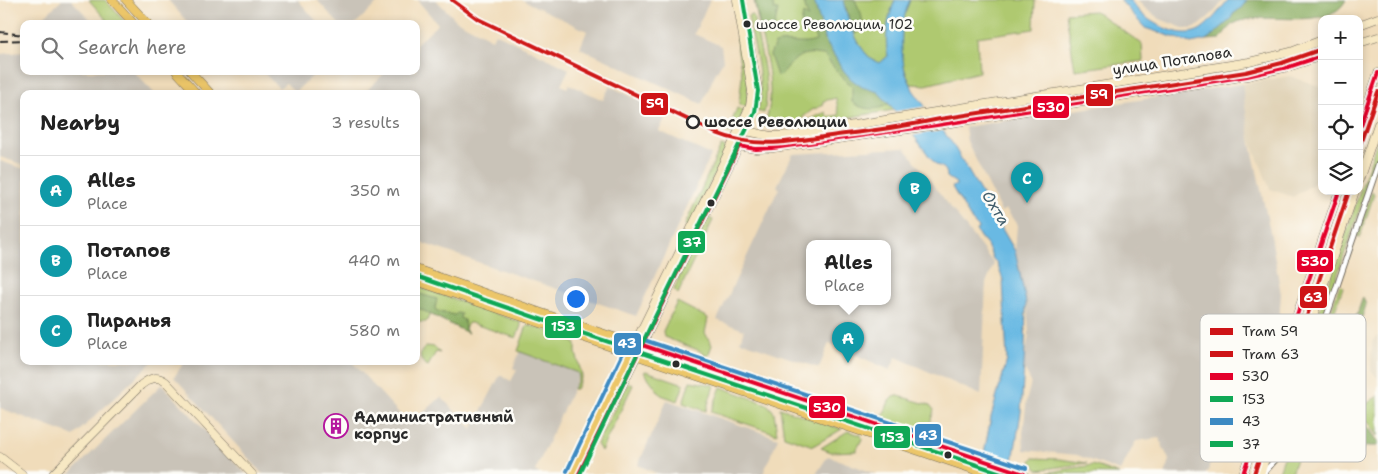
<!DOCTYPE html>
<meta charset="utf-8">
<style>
body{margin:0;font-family:"Shantell Sans",sans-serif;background:#f2f2f2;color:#222}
.controls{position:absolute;right:15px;top:15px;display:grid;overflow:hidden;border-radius:10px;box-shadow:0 2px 8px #0003}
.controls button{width:45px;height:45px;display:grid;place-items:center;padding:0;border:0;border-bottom:1px solid #e0e0e0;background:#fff;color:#222;font:25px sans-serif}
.you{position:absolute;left:575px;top:298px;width:18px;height:18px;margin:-12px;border:4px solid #fff;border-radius:50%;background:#1a73e8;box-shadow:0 0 0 8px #1a73e833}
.badge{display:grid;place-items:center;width:32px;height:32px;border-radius:50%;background:#b5179e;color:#fff;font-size:16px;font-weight:700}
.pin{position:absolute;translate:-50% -41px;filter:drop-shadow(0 1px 2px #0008)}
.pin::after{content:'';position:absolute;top:26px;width:18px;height:15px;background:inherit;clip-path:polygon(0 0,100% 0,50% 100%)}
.popup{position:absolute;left:806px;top:240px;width:85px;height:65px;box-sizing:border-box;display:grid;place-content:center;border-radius:10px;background:#fff;filter:drop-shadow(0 1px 4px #0005);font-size:16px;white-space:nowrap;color:#767676}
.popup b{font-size:19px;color:#222}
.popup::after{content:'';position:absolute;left:50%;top:100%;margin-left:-10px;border:10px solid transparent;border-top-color:#fff}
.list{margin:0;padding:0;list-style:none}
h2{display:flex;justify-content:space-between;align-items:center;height:65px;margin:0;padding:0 20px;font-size:21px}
h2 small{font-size:16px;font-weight:400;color:#767676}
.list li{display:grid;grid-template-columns:32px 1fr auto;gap:15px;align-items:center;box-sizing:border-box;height:70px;padding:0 20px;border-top:1px solid #e0e0e0}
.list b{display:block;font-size:19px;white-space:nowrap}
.list p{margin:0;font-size:16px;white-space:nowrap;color:#767676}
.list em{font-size:16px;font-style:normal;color:#767676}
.icon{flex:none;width:28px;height:28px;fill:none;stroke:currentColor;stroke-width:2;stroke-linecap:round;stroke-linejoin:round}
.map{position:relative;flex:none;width:1378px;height:474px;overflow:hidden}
.search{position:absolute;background:#fff;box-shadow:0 2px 8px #0003;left:20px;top:20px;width:400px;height:55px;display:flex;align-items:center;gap:12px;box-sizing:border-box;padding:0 18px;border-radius:10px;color:#767676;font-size:19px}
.panel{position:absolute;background:#fff;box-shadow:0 2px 8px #0003;left:20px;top:90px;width:400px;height:275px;border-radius:10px}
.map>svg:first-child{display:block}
</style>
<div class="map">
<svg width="1378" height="474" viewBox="0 0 1378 474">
<rect width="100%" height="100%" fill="#fdfcf7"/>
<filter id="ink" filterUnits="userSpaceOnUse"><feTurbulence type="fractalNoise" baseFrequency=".02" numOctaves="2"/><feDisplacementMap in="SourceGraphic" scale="10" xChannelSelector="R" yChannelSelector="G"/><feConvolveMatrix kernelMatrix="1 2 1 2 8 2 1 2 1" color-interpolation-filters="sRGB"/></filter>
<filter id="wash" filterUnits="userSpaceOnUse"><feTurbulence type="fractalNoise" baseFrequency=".0096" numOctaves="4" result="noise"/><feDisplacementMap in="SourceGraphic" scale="20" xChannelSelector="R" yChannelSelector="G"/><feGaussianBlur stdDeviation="1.12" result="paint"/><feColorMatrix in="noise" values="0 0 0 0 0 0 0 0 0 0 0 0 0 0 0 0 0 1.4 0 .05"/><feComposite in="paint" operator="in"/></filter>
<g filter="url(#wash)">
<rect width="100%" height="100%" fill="#f0dcba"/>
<!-- built -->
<path fill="#decfb1" d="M1290,76L1322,87V178L1293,197L1270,189L1250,139L1242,84Z
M1378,336V379L1371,370V366L1372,341Z"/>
<!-- industrial -->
<path fill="#c9c3b8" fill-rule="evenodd" d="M62,0H71L95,24H36Z
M168,0H298L319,24H189Z
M317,0H381L355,24H339Z
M419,0H436L456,20L492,39L495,33L569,69L561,85L567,88L569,84L603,100L610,86L667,114L659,131L711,155L636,316L416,241V94H363L387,71H416V44L438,24L418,1Z
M522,0H710L694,34L721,46L723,61L715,74L702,104L580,48L587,31Z
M1137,0H1224L1215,11L1200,25L1192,29L1183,28L1160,19L1147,10Z
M24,52V71H133L155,94H24V165L0,157V54Z
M262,71H318L295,92L286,83L279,88Z
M1242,84L1250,139L1271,236L1281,294L1278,338L1257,402L1242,426L1217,460L1210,462L1208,471L1205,474H1165L1169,460L1159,438L1136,441L1120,471L1077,455L1024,450L1023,433L1027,398L1031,382L1023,367L1029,334L1027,304L1015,251L1017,225L1006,209L1001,212L967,141L965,127Z
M905,148L994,264L986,283L981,395L896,357L890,370L829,343L819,368L740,341L744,330L717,320L779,188L777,186L793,154ZM809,244H887V302H809Z
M0,161L24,169V361H153L74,436L0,408Z
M520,351L578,373L579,375L535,471L540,474H263L174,377L185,361H351L410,425L441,397L472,429L500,375L511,381L517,370L513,368Z
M162,384L246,474H70Z
M667,400L778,438L763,474H658L638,465Z
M828,456L876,474H816Z"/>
<!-- green -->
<path fill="#afc96f" stroke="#6d7a4d" d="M89,0H105L127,24H110Z
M754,0H814L826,42L878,92L894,110L807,124L808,120L826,112L827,117L839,115L836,98L823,101L824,105L812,110L803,117L801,125L776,127L764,126C780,88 760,40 754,0Z
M843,0H895C888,17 884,38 888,56L880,63C860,59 847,18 843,0Z
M910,0H1035L1034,29L977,37L979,72L926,85L911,84C897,59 899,25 910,0Z
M1095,11L1142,44L1143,61L1075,70L1066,13Z
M753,15C758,43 772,85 764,113L757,111C766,85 753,44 748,16Z
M740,34C744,57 752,83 746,107L739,104L742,76L736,39Z
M737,108L744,111L734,134L728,132Z
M1378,138V154L1279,449L1272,458L1271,456Z
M721,146L727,148L691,224L687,227L685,225Z
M1372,191L1374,194L1360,237L1357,236Z
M709,218L713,220L678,294L674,290L684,265L704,224Z
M1340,284L1343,287L1302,408L1299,410Z
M416,286L520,322L521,326L516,338L471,323H468L465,329L468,333L430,314L426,322H417Z
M677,302L708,318L705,333L712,345L708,356L698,350L664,337L663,331Z
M529,325L558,334L576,344V353L582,376L576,389H573L579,378L578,373L518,351L526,328Z
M427,346L435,347L440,353L436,352L428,366C418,361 418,352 427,346Z
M646,371L684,384L678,401L661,395L644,372Z
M690,381L714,385L706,411L683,403Z
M628,383L633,385L601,451L597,444C606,423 618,404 628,383Z
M721,387L767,404L774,412L777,434L711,412Z
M895,395L930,405L934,410L927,433L882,419L889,401Z
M1378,396V436L1359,409Z
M780,408L842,429L813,446L784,436Z
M1298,416L1312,417L1314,419L1310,430L1305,431L1291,474L1279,472Z
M584,427L590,429L570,474H561Z
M848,431L861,435L862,439L856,451L831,452L821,448Z
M1033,458L1059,459L1087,463L1038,470L1031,461Z
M1093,465L1119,474L1044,473Z"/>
<!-- forest -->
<path fill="#8bad62" stroke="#5b6c46" d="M755,0H772L774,10H778L774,29L760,28Z
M803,0H814L826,42L844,71L878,92L889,103C879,112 862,110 852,102V87L835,69L824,55C818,55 812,53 807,54C796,55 788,67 781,75L777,76L770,55L775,44C789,40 802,46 816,41L813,29L801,25L803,14L808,17Z
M844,0H855L861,13L863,24L856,34L847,12Z
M1247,0H1346C1328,34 1262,8 1233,24C1228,27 1224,34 1220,39L1206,40L1215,33Z
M416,293L437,299L435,309L439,312L455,315L457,313L461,314L460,318L464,320L465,329L468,333L416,307Z
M1363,297L1366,305L1345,368L1339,366Z
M1362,421C1368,425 1373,435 1378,441V446H1366C1358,457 1353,455 1340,451L1341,442L1348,446L1353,444L1357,422Z"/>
<!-- water -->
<path fill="#69b9e3" stroke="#4a7287" d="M814,0H843C847,18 860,59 880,63L888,56C884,38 888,17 895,0H910C900,23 900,47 905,71C907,78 911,83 913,90L952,143L1015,251L1026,302L1025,347L1021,412L1011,474H980L991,417L1007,360L1003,280L997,263L993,259L987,245L980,237L976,230L979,228L972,221L952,187L956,185V183L947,177C947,169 943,167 936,165L891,106L878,92L862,87L851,79L844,71L826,42Z
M1120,0H1130C1134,5 1138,11 1143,15C1156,26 1184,40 1201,29C1211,22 1220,10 1228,0H1247L1241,8L1233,14L1230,20L1215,33L1206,40L1191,43L1145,28Z"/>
<!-- pier -->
<path fill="#f0dcba" d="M928,106L946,130L910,136L892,112Z
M981,451L1016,463L1014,474H977Z"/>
</g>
<g filter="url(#ink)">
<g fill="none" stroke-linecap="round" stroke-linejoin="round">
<defs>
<path id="street" d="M1263,474L1280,454L1378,165"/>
<path id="secondary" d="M1359,25L1378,18
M1359,43L1378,37
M1359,129L1378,73
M736,137L746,131L771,136L791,135L1249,62L1291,52L1322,40
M739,146L756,149L773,148L944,124L1247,76L1288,67L1322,56
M1359,180L1378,124
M635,343L731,147L750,106L752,91L737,0
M642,345L746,131L756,103L758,90L742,0
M0,457L22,474
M53,474L141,385C150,378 157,375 166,382L252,474
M1243,474L1339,191
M1260,474L1355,191"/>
<path id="primary" d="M112,0L134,24
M126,0L148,24
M176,71L197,94
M190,71L211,94
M416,269L539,312L1024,474
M416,281L987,474
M592,447L642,345
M573,474L632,349"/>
</defs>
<!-- street casing -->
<use href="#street" stroke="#70695d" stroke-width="7"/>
<!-- secondary casing -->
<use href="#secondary" stroke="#70695d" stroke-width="9"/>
<!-- primary casing -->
<use href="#primary" stroke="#70695d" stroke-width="9"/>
<!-- street -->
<use href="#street" stroke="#fff" stroke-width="5"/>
<!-- secondary -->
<use href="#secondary" stroke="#f7e8c3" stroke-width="8"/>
<!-- primary -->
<use href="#primary" stroke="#ecc669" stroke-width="8"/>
<!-- rail -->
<path stroke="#2b2b2b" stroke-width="2" stroke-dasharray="8 4" stroke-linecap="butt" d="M0,32L24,35
M0,41L24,40"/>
<defs>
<path id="bus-1" d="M1359,128L1378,73
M632,348L635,343L642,345L1024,474
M579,474L739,146L756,149L773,148L944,124L1247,76L1288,67L1322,56
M1243,474L1339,191"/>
<path id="bus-2" d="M416,276L537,318L1004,474"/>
<path id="bus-3" d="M567,471L629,340L635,337L1026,468"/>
<path id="bus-4" d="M580,474L651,325L755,112L758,91L743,0"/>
</defs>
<!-- bus-1 casing -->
<use href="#bus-1" stroke="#fdfcf7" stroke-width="8"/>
<!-- bus-2 casing -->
<use href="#bus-2" stroke="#fdfcf7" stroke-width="8"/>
<!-- bus-3 casing -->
<use href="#bus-3" stroke="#fdfcf7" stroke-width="8"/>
<!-- bus-4 casing -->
<use href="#bus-4" stroke="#fdfcf7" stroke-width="8"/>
<!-- bus-1 -->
<use href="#bus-1" stroke="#e4002b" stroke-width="4"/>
<!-- bus-2 -->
<use href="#bus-2" stroke="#10a855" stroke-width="4"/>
<!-- bus-3 -->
<use href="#bus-3" stroke="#3d8ac2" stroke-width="4"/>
<!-- bus-4 -->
<use href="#bus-4" stroke="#10a855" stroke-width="4"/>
<defs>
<path id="tram-1" d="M452,0L478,19L716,133C758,150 795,141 837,135C872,131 906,126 940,119L1246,72L1282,63L1322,49"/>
<path id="tram-2" d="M1359,147L1378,92
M1254,474L1349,191"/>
</defs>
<!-- tram-1 casing -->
<use href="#tram-1" stroke="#fdfcf7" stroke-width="8"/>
<!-- tram-2 casing -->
<use href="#tram-2" stroke="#fdfcf7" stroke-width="8"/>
<!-- tram-1 -->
<use href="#tram-1" stroke="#ce1417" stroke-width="4"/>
<!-- tram-2 -->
<use href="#tram-2" stroke="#ce1417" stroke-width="4"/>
</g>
</g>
<!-- icons -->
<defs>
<symbol id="building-ring" viewBox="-11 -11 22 22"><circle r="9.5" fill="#fdfcf7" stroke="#b5179e" stroke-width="1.5"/><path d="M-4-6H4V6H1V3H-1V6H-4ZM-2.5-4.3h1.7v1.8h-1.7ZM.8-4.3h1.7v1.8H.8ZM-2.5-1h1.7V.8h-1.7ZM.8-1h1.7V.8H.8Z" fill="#b5179e"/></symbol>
</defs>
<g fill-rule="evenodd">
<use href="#building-ring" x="322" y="412" width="28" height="28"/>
</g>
<!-- markers -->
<g fill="#2b2b2b" stroke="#fdfcf7" stroke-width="2">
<circle cx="747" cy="24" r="4.5"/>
<circle cx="711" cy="203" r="4.5"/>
<circle cx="676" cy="364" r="4.5"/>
<circle cx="948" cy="455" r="4.5"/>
</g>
<circle fill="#fdfcf7" stroke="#2b2b2b" stroke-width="2.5" cx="693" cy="122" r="6"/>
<g text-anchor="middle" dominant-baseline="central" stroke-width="5" stroke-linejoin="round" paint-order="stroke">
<!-- bus labels -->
<g font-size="14" fill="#2b2b2b" stroke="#fdfcf7" text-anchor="start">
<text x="756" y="24">шоссе Революции, 102</text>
</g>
<!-- street labels -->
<g font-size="15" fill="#2b2b2b" stroke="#fdfcf7">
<text transform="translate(1172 61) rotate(-9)">улица Потапова</text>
</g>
<!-- stop labels -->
<g font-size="15" font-weight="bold" fill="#2b2b2b" stroke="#fdfcf7" text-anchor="start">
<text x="704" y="122">шоссе Революции</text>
</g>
<!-- poi labels -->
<g font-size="15" font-weight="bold" fill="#2b2b2b" stroke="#fdfcf7" text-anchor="start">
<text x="354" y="417">Административный<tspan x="354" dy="17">корпус</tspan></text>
</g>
<!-- water labels -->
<g font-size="16" font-style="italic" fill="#415d6b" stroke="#fdfcf7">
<text transform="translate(996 208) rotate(59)">Охта</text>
</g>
</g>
<!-- legend -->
<rect x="1200" y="314" width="166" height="148" rx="8" fill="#fdfcf7" stroke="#bebdba" stroke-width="1"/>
<rect x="1210" y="328" width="23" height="7" fill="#ce1417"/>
<rect x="1210" y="351" width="23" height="6" fill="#ce1417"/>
<rect x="1210" y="373" width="23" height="7" fill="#e4002b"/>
<rect x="1210" y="396" width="23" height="6" fill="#10a855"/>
<rect x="1210" y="418" width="23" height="7" fill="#3d8ac2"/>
<rect x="1210" y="441" width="23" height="6" fill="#10a855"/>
<g font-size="14" fill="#2b2b2b">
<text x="1242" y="336">Tram 59</text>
<text x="1242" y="359">Tram 63</text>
<text x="1242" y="381">530</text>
<text x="1242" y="404">153</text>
<text x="1242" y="426">43</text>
<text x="1242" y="449">37</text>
</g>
<g stroke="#fdfcf7" stroke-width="2">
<rect x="1085" y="83" width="29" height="24" rx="5" fill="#ce1417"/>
<rect x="640" y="92" width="29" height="24" rx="5" fill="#ce1417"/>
<rect x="1032" y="95" width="38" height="24" rx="5" fill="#e4002b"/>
<rect x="677" y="230" width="29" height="24" rx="5" fill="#10a855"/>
<rect x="1296" y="249" width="38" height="24" rx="5" fill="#e4002b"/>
<rect x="1299" y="285" width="29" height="24" rx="5" fill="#ce1417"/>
<rect x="544" y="315" width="38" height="24" rx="5" fill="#10a855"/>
<rect x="613" y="332" width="29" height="24" rx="5" fill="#3d8ac2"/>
<rect x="808" y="395" width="38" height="24" rx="5" fill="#e4002b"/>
<rect x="914" y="423" width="28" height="24" rx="5" fill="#3d8ac2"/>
<rect x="873" y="425" width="38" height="24" rx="5" fill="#10a855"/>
</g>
<g font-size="14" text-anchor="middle" font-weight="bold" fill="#fff">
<text x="1099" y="99">59</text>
<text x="655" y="108">59</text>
<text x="1051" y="112">530</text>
<text x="692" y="247">37</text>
<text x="1315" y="266">530</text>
<text x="1313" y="302">63</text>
<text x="563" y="331">153</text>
<text x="627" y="348">43</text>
<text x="827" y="412">530</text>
<text x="928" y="440">43</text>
<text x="892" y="442">153</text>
</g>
</svg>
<div class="controls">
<button>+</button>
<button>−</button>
<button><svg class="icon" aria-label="locate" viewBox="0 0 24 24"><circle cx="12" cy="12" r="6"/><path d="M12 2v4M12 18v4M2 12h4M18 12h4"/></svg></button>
<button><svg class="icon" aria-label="layers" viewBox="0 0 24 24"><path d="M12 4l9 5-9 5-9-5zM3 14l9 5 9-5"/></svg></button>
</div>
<div class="you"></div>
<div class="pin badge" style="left:848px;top:363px;background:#0f9aa8">A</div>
<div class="popup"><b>Alles</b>Place</div>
<div class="pin badge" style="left:915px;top:213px;background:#0f9aa8">B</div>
<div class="pin badge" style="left:1027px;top:203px;background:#0f9aa8">C</div>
<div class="search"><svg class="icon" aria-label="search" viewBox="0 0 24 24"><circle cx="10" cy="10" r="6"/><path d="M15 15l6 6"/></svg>Search here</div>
<section class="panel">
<h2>Nearby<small>3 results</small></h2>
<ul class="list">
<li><span class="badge" style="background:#0f9aa8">A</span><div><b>Alles</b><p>Place</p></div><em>350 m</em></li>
<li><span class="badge" style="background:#0f9aa8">B</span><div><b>Потапов</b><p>Place</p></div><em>440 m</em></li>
<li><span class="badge" style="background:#0f9aa8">C</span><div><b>Пиранья</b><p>Place</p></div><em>580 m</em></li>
</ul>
</section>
</div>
